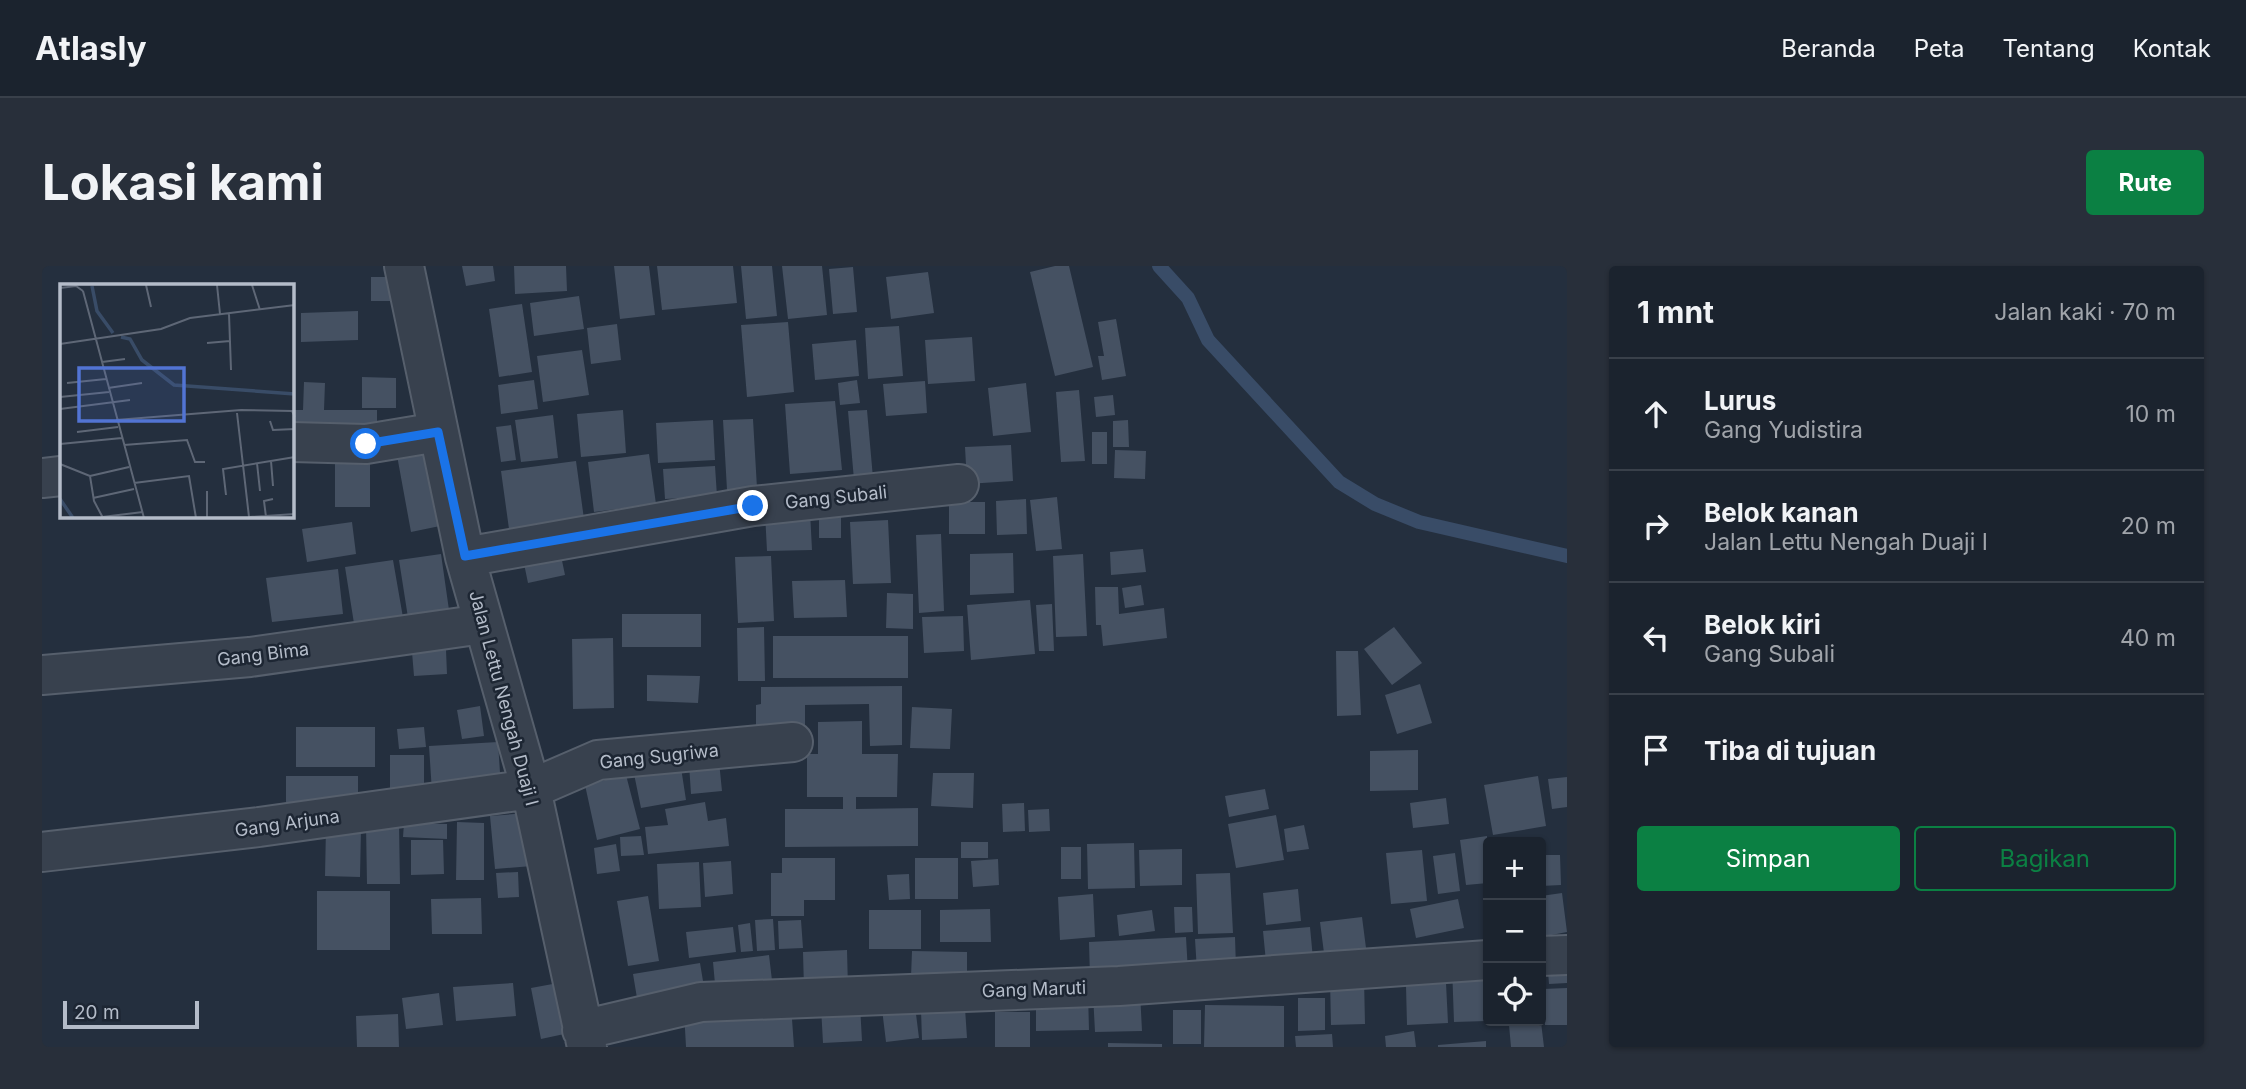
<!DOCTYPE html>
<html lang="id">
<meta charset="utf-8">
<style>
body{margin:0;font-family:Inter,sans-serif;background:#282f3a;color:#f1f3f6}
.controls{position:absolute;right:21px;bottom:21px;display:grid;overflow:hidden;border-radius:7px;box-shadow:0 2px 5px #0004}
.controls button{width:63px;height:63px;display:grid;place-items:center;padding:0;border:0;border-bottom:2px solid #39404a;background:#1b232e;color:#f1f3f6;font:35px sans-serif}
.scale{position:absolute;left:21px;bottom:18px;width:136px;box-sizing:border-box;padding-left:7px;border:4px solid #b4bcc9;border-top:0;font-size:19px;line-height:24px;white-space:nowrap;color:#b4bcc9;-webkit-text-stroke:5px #1d2633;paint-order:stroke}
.stop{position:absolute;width:21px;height:21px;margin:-16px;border:5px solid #1a73e8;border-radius:50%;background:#fff}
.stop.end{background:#1a73e8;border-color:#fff;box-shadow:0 2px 7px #0008}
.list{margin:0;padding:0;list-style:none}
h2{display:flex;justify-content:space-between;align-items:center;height:91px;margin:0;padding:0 28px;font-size:30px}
h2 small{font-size:23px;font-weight:400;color:#a0a4aa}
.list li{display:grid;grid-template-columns:46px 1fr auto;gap:21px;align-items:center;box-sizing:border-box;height:112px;padding:0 28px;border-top:2px solid #39404a}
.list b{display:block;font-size:26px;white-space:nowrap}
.list p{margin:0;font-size:23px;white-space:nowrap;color:#a0a4aa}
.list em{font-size:23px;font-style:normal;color:#a0a4aa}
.actions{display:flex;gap:14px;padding:21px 28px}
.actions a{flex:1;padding:16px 0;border:2px solid #0b8043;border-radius:7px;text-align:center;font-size:24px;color:#0b8043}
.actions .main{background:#0b8043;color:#fff}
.icon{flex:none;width:38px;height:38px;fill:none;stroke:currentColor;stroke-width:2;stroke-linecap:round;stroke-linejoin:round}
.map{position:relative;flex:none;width:1525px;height:781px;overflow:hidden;border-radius:7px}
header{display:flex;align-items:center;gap:42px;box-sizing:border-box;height:98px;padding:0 35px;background:#1b232e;border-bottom:2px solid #39404a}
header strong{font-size:33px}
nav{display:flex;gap:38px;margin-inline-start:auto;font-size:24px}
.intro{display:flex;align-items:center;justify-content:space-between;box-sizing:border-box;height:168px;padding:0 42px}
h1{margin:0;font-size:49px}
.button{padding:18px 32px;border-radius:7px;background:#0b8043;color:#fff;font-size:24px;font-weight:700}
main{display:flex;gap:42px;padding:0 42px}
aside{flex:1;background:#1b232e;border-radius:7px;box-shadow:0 2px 5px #0004}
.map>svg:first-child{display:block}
</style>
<header>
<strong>Atlasly</strong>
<nav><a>Beranda</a><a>Peta</a><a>Tentang</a><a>Kontak</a></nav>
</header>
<div class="intro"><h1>Lokasi kami</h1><a class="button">Rute</a></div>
<main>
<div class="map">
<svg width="1525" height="781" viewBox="0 0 1525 781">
<rect width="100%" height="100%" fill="#242f3e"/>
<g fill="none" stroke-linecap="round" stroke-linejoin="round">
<!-- stream -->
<path stroke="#394c67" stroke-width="14" d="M1117,0L1146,32L1166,74L1297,216L1333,238L1377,256L1525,290"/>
</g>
<!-- building -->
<path fill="#455162" d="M420,0H451L453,15L424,20Z
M472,0H524L525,25L473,28Z
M572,0H607L613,49L578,53Z
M615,0H691L695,37L620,44Z
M699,0H730L735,50L704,53Z
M740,0H780L785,49L746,53Z
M1013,0H1027L1051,101L1013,110L988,6Z
M811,1L815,46L791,48L787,3Z
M886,6L892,47L849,53L844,11Z
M329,11H358V35H329Z
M537,30L542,63L492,70L488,37Z
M480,38L490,106L457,111L447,43Z
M316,45V74L259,76V47Z
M1074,53L1084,110L1060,114L1056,90H1062L1056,56Z
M746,56L752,126L705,131L699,59Z
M575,58L579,94L549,98L545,62Z
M857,60L861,110L826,113L823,62Z
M930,71L933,115L886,118L883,74Z
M814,74L817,110L773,114L770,78Z
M540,84L547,129L501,136L495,90Z
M320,111L354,112V142H320Z
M492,114L496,143L459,148L456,119Z
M815,114L818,137L798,139L796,117Z
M883,115L885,147L844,150L841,118Z
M262,116L283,117L282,144H335V170H250V144H261Z
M984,117L989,166L951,170L946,122Z
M1037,124L1043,195L1019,196L1014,126Z
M1071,129L1073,149L1054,151L1052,131Z
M793,135L800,204L748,208L743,138Z
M581,144L584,187L539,191L535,148Z
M825,144L831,212L812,214L806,145Z
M511,149L516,192L479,196L473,154Z
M711,153L715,222L685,224L681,154Z
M671,154L673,194L616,197L614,157Z
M1086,154L1087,181H1071V155Z
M469,159L474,194L459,196L454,161Z
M1050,166H1065V198H1050Z
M384,178L398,260L369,266L354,184Z
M969,179L971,215L925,218L923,181Z
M1073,184L1104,185L1103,213L1072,212Z
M607,188L614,238L552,246L546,196Z
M293,189H328V241H293Z
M534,195L542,253L467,263L459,205Z
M673,200L675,230L623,233L621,203Z
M1015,231L1020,283L994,285L988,234Z
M984,233L985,268L955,269L954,235Z
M907,236H943V268H907Z
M799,244V272H777V245Z
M768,245L770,284L725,285L723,247Z
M846,254L849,317L811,318L808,256Z
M310,256L314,288L265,296L260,263Z
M899,268L902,345L877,347L874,269Z
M517,280L523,309L486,317L480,288Z
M1101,283L1104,306L1069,309L1068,286Z
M971,287L972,327L928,329V288Z
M399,288L408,351L367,358L357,294Z
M1041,288L1045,370L1014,371L1011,290Z
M729,290L732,355L696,357L693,291Z
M351,294L363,363L314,370L303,301Z
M296,303L301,348L230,356L224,312Z
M803,314L805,351L752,352L750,315Z
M1099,319L1102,339L1083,342L1080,322Z
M1053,321H1076L1077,348L1122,342L1125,372L1061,380L1059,359H1054Z
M845,327L871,328V363L844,362Z
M988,334L993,388L929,394L925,339Z
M1010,338L1012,385H997L994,339Z
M580,348H659V381H580Z
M921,350L922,385L882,387L880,351Z
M722,361L723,415H696L695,362Z
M1352,361L1380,397L1350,419L1322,383Z
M731,370H866V412H731Z
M571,372L572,442L531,443L530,373Z
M404,384L405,408L372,410L370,386Z
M1294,385H1316L1319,449L1295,450Z
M605,409L658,410L656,437L605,435Z
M1378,418L1390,457L1355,468L1343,429Z
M860,420V479L828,480L827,438L763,439V467H714V439L719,438V421Z
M438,440L442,470L420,473L415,444Z
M870,441L910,443L908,483L868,482Z
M820,455V488H856L855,531H814V543L876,542V580L743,581V543H801V531H765V488H776V456Z
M254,461H333V501H254Z
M382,461L384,481L357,483L355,463Z
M456,476L459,522L390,526L387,480Z
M1376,484V524L1328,525V485Z
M348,489H382V533H348Z
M638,495L644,534L599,542L591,503Z
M677,495L680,525L649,528L647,498Z
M891,507H932L931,542L889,540Z
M584,509L598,563L555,574L543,519Z
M244,510H316V543H244Z
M1496,510L1504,560L1451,569L1442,519Z
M1525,511V541L1510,543L1506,513Z
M1223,523L1227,543L1187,551L1183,530Z
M1404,532L1407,558L1371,562L1368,537Z
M663,536L666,555L684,552L687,580L606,588L603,561L626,559L623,543Z
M982,537L983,565L961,566L960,538Z
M1007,543L1008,565L987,566L986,544Z
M485,547L490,600L453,603L448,550Z
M1234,549L1242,594L1194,602L1186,558Z
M415,556L442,557V614H414Z
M362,557L405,558V573L361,571Z
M357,558L358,618H325L324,559Z
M1262,559L1267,583L1245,586L1242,563Z
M284,561L319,562L318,611L283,610Z
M599,570L602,589L579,590L578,571Z
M1445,570L1446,617L1424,619L1418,574Z
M369,574H401L402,608L369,609Z
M919,576H946V592H919Z
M1092,577L1093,622L1046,623L1045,578Z
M574,578L578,605L555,608L552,582Z
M1019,581H1039V613H1019Z
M1140,583V619L1098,620L1097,584Z
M1380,584L1385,635L1349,638L1344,587Z
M1413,587L1418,625L1396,628L1391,590Z
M1499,589H1518L1519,619L1499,620Z
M740,592H793V634H762V650H729V607H740Z
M873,592H916V633H873Z
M956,593L957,619L931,621L929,595Z
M689,595L691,628L663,631L661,597Z
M657,596L659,641L617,643L615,598Z
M476,606L477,631L456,632L454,607Z
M1188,607L1191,667L1156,668L1154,608Z
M867,608L868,633L847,634L845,609Z
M1256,623L1259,655L1224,659L1221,627Z
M275,625H348V684H275Z
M1520,627L1525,666L1499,671V630Z
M1051,628L1053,671L1018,674L1016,631Z
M606,630L617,695L586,700L575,635Z
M439,632L440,668H390L389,633Z
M1416,633L1422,662L1374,672L1368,643Z
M1132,641H1150L1151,666L1133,667Z
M948,643L949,676H898V644Z
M827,644H879V683H827Z
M1110,644L1113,665L1077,670L1075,649Z
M1320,651L1324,682L1282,687L1278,656Z
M731,653L733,684L715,685L713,654Z
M759,654L761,682L737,683L736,655Z
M708,657L711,685L699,686L696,659Z
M691,661L694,686L647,692L644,666Z
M1268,661L1271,693L1224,696L1221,665Z
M1144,671L1146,706L1048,712L1047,676Z
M1193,671L1194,702L1155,705L1153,673Z
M805,684L806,722L762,723L761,686Z
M870,685L925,686V711H869Z
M727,689L731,723L674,729L671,696Z
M1525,692V717L1507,718L1505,693Z
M658,697L664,733L597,744L591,708Z
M1443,699L1445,755L1412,756L1410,700Z
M1322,712L1323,758L1289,759L1288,713Z
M471,717L474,750L414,755L411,721Z
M516,717L527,767L499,773L489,722Z
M1404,717L1406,757L1365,759L1364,720Z
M1525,722V759H1503L1501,723Z
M1098,726L1100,765L1053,766L1051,728Z
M397,727L401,759L364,763L360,732Z
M1046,727L1047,764L994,765V729Z
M872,732L877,772L844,776L839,735Z
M1256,732H1283V764L1256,765Z
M749,739L752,781H644L642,745Z
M818,739L820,775L781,777L779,741Z
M1163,739L1242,740V781H1162Z
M923,742L925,772L880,774L879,744Z
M1131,744H1159V778H1131Z
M953,746H988V781H953Z
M356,748L357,781H315L314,750Z
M1499,756L1502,781H1469L1467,759Z
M1372,765L1374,781H1344L1343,770Z
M1290,768L1291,781H1254L1253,770Z
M1444,775V781H1396V779Z
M1066,777L1120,778V781H1066Z"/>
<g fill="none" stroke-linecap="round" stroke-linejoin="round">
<defs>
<path id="minor" d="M362,0L423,291L489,523L545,781
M250,176L324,178L396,166
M0,212L19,210
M423,291L711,240L917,218
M0,409L208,391L441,358
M0,586L217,561L489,523L556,494L751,476
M1499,690L1525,689
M540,764L659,736L1077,720L1446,694"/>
</defs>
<!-- minor casing -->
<use href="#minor" stroke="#565f6c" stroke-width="42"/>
<!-- minor -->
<use href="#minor" stroke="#38414e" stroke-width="38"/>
</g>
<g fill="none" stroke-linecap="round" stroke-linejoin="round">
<!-- route -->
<path stroke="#1a73e8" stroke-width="9" d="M324,178L396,166L423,290L711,240"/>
</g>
<g text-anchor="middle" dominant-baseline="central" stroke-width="5" stroke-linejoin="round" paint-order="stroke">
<!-- street labels -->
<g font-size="18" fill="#b4bcc9" stroke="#1d2633">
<text transform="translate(794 231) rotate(-6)">Gang Subali</text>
<text transform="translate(221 388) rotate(-7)">Gang Bima</text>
<text transform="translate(462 432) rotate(75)">Jalan Lettu Nengah Duaji I</text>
<text transform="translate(617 490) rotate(-6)">Gang Sugriwa</text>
<text transform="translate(245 557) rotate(-8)">Gang Arjuna</text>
<text transform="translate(992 723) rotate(-2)">Gang Maruti</text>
</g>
</g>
<!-- overview -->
<g transform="translate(18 18)">
<rect width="234" height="234" fill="#242f3e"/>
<path fill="none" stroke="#394c67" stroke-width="3.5" d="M32,2L37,27L53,49M61,53L70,55L82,76L114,101L235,110M0,215L13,234"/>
<path fill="none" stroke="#5e6776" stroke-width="2" d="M86,1L91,23M157,1L160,30M192,1L200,26M0,4L16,2L23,7M23,7L84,234M169,30L171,86M147,59L170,57M0,60L101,45L130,34L235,21M42,78L65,75M7,99L46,95M48,104L82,99M0,113L49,108M0,125L70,116M177,129L189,233L235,230M56,136L181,126L232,127L235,133M210,137L213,146L235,145M17,148L58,143M0,160L62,154M64,161L127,156L135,178H145M211,177L213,202M197,179L200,207M0,180L30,192L34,217L43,234M30,192L69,183M74,199L129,192L136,234M147,207V234M166,211L163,185L235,173M33,214L74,205M42,233L83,228M206,233L204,217L213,215"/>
<path fill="#5274d3" fill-opacity="0.15" stroke="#5274d3" stroke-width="3.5" d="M19,84H124V137H19Z"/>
<rect width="234" height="234" fill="none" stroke="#b4bcc9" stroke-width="3.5"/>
</g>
</svg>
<div class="controls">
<button>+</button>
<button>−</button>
<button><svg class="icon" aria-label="locate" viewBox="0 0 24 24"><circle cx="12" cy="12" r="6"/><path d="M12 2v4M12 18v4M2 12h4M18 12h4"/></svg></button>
</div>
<div class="scale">20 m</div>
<div class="stop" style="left:324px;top:178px"></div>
<div class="stop end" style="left:711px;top:240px"></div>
</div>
<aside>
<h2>1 mnt<small>Jalan kaki · 70 m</small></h2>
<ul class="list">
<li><svg class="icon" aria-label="ahead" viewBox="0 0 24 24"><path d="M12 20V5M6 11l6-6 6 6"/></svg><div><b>Lurus</b><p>Gang Yudistira</p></div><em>10 m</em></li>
<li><svg class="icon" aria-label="right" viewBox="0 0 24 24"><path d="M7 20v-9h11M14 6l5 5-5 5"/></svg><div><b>Belok kanan</b><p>Jalan Lettu Nengah Duaji I</p></div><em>20 m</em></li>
<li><svg class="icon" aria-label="left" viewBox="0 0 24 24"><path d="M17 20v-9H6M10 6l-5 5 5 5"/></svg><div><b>Belok kiri</b><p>Gang Subali</p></div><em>40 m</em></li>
<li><svg class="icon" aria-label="arrive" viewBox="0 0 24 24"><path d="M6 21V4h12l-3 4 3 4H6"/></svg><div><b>Tiba di tujuan</b></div></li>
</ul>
<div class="actions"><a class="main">Simpan</a><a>Bagikan</a></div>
</aside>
</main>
